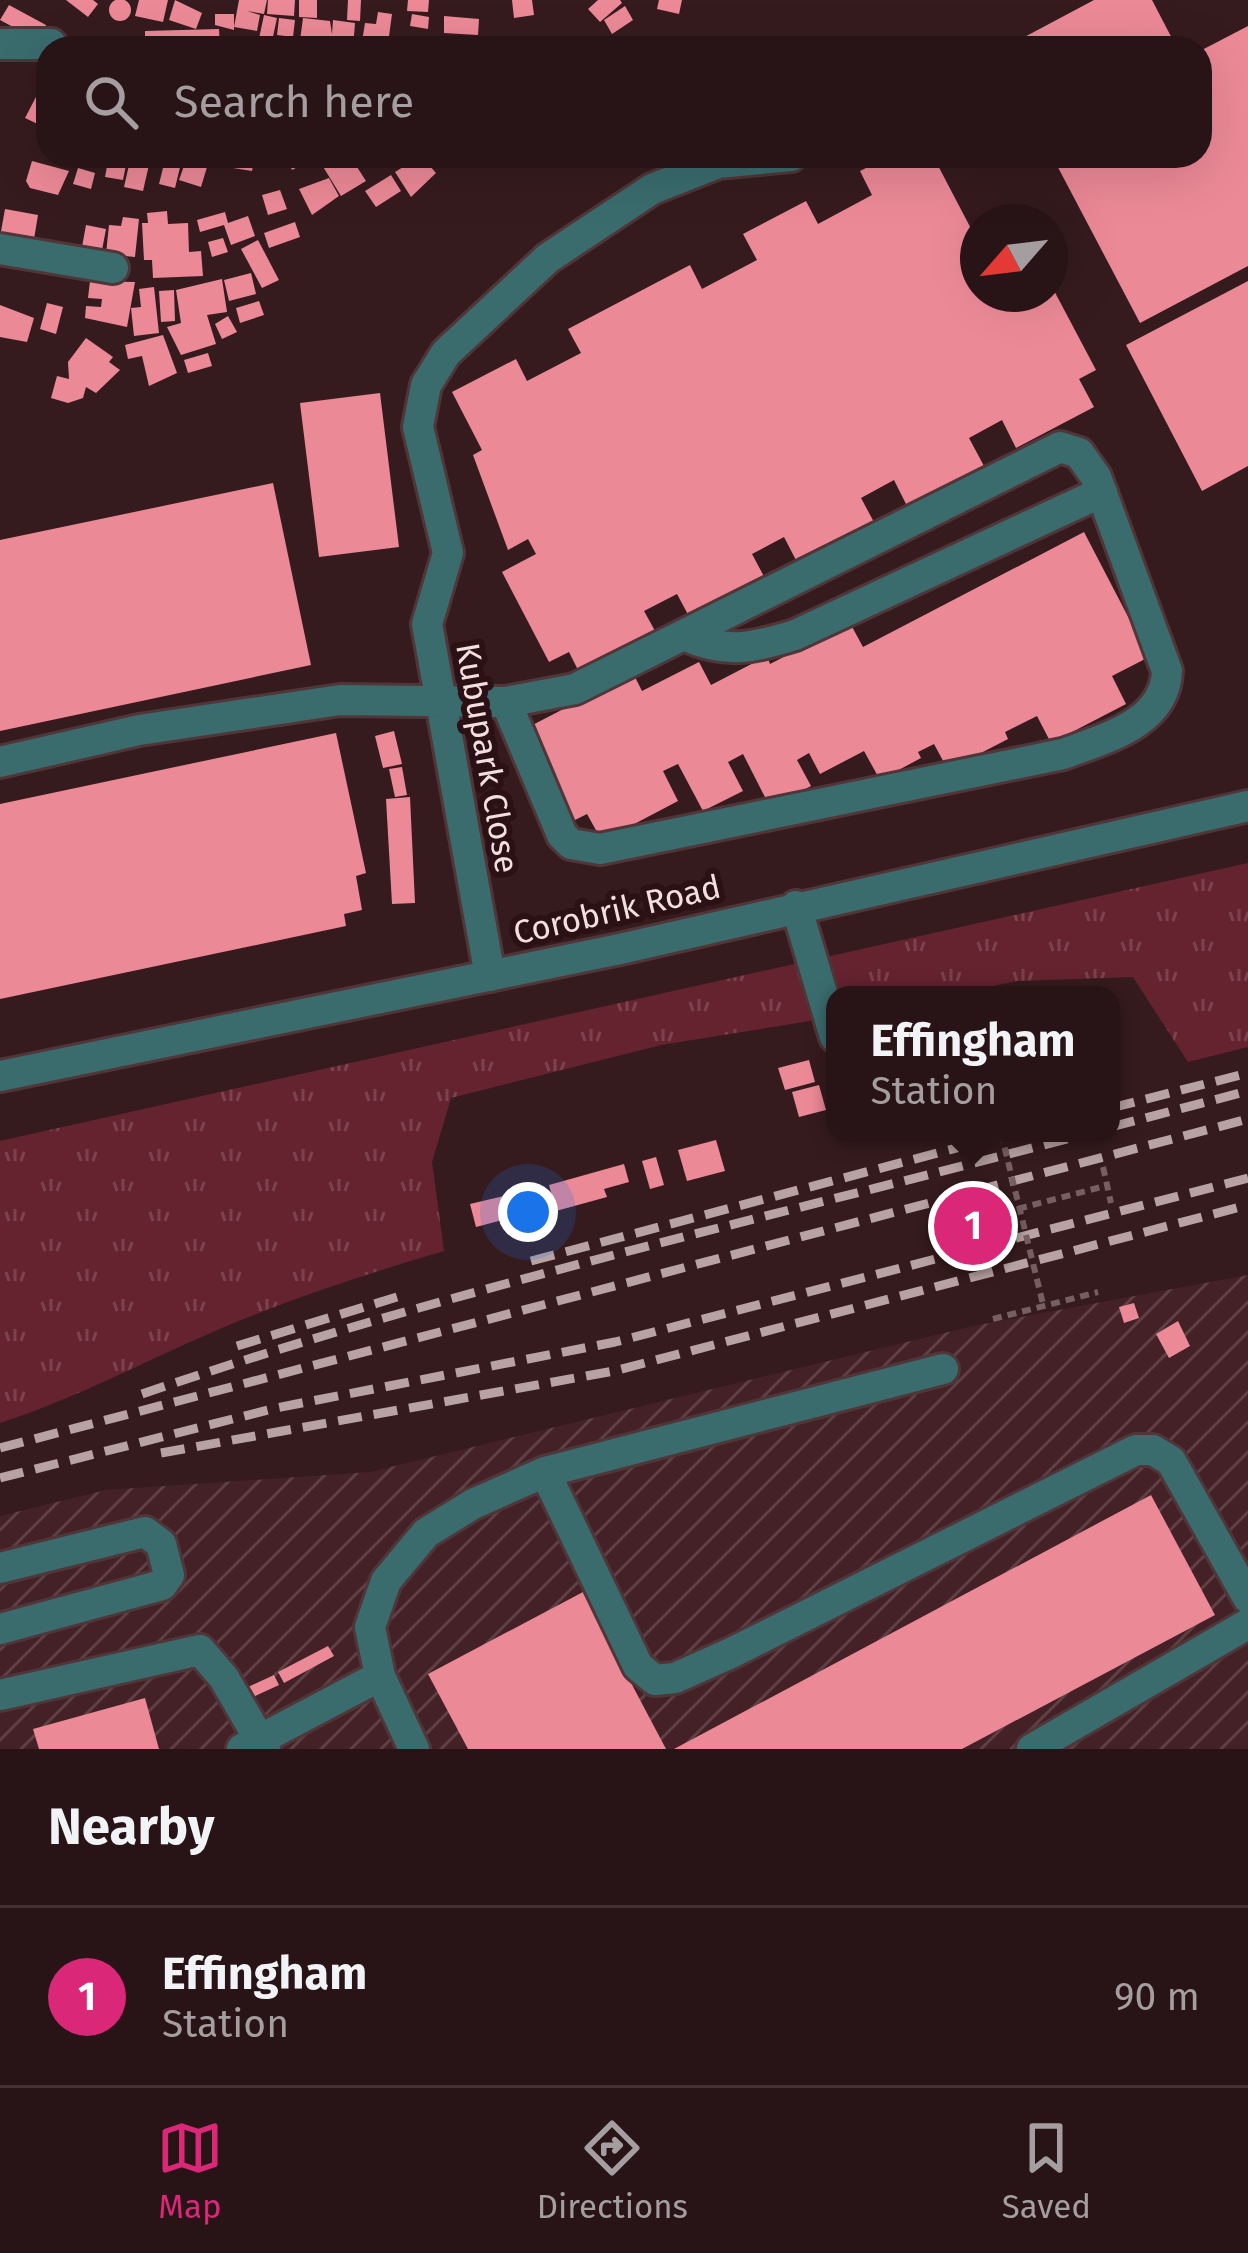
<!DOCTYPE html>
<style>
body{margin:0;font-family:"Fira Sans",sans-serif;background:#301d1f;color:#f1f3f6}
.compass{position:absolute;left:960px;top:204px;width:108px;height:108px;border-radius:50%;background:#281416;box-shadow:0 12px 48px #0002;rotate:242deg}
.you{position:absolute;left:528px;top:1212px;width:42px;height:42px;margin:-30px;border:9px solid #fff;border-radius:50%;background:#1a73e8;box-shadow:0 0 0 18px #1a73e833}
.badge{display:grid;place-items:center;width:78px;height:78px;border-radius:50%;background:#db2777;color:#fff;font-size:39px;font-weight:700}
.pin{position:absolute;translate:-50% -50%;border:6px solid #fff;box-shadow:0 3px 12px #0006}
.popup{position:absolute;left:826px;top:986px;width:294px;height:156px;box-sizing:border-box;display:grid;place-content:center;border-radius:24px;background:#281416;filter:drop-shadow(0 3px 9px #0005);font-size:39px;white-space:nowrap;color:#a59ea1}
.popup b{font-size:45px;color:#f1f3f6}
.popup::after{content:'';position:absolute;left:50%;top:100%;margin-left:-24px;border:24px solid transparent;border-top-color:#281416}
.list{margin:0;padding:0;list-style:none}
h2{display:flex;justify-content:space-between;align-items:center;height:156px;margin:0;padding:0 48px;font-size:51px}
h2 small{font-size:39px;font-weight:400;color:#a59ea1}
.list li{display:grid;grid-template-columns:78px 1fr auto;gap:36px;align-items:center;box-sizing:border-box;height:180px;padding:0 48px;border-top:3px solid #443335}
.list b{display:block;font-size:45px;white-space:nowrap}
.list p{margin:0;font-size:39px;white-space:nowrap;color:#a59ea1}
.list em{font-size:39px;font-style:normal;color:#a59ea1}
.icon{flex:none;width:66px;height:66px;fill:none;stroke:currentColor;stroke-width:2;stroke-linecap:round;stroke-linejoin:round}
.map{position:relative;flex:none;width:1248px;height:1749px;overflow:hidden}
.search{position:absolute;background:#281416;box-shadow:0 12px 48px #0002;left:36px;right:36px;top:36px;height:132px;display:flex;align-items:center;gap:30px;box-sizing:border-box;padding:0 42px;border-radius:36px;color:#a59ea1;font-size:45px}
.sheet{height:336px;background:#281416}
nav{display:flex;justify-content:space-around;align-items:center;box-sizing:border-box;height:168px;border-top:3px solid #443335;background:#281416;font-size:33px;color:#a59ea1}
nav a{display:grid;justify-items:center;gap:6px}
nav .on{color:#db2777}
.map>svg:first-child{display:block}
</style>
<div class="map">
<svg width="1248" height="1749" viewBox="0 0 1248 1749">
<defs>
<pattern id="industrial-furrows" width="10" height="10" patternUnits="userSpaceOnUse" patternTransform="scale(3)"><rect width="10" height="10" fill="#442126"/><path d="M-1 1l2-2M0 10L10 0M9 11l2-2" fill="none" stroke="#5f4145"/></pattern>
<pattern id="grass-tufts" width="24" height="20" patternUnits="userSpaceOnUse" patternTransform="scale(3)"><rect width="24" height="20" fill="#65232f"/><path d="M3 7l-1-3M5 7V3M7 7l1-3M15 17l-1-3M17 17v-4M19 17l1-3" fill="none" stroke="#7c424d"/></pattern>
</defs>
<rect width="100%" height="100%" fill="#361b1e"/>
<!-- industrial -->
<path fill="url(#industrial-furrows)" d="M1248,1275V1749H0V1516L106,1490L370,1472L973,1326Z"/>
<!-- grass -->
<path fill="url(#grass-tufts)" d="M1248,863V1047L1188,1062L1133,977L1017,981L950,995H835V1017L661,1045L451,1098L432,1162L444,1251C366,1274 289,1299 215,1331C143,1362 74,1399 0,1423V1141Z"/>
<!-- building -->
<path fill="#ec8997" d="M109 10a11 11 0 1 1 22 0a11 11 0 1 1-22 0Z
M66,0H93L98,4L88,17Z
M139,0H168L163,22L135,16Z
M175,0L202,13L196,29L169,20Z
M239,0H267L264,14L247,11L260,15L257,31L234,27Z
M268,0H295L294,16L267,14Z
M299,0H317V18L299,17Z
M348,0H361L360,21L347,20Z
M408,0H429L428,12L407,11Z
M512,0H532L534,15L514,18Z
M598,0H620L622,3L600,22L588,9Z
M659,0H682L679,14L657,9Z
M1094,0H1152L1177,48H1004Z
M9,5L46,25L41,42L0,20Z
M625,6L633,20L612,34L604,20Z
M378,12L392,14L388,44L361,48L365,23L376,24Z
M215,14H234V30L215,25Z
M412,14L429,17L428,29L410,26Z
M264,15L277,18L271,46L258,43Z
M444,16L479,19L478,35L444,33Z
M279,18L295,20L293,37L277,35Z
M303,18L330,21L332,34L333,20L355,23L353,48H299Z
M1248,26V266L1140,323L1052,156H1200V51Z
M219,29L220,48H145V31Z
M227,36L251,37V48H226Z
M37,95L48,101V129L25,118Z
M109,156L127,160L123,180L105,177Z
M131,156H151L143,191L124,187Z
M166,156L182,159L175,188L159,184Z
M215,156H255L252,171L214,165Z
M268,156H304L307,162L292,170L288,161L274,168Z
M336,156H350L366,181L341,196L322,165Z
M421,156L436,173L411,197L395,172Z
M890,156H933L978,242V294L1007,299L1050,294V283L1096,370L1079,379L1094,407L1016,448L1002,420L969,438L984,466L907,506L894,480L861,498L875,524L798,564L784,537L752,554L767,582L692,622L677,594L644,611L659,638L582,678L569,652L549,662L502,572L536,554L528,539L508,550L473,455L482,450L452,392L516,359L527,381L581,353L568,329L690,265L702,289L757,260L743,234L806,201L818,224L872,195L860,171Z
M186,160L207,167L201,187L179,180Z
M32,161L69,171L58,195L30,188L26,181Z
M78,168L95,173L91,189L73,184Z
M391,175L401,191L376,207L365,191Z
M329,178L339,196L312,215L299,189Z
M280,190L287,209L268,215L262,195Z
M5,209L38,215L32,251L0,237Z
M167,211L168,224L188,223L189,252L201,251L203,276L153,278L152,260H144L142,223H148L147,213Z
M225,212L228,223L248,216L255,236L231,245L224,225L200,232L197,220Z
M123,217L139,219L135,257L106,254L109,225L121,226Z
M295,222L300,237L269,248L264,233Z
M86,225L106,229L100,261L80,258Z
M223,238L228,252L212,257L208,242Z
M258,240L279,280L262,288L241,249Z
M251,273L256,294L229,301L224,280Z
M222,279L227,312L207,315L216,344L181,355L167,327L181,323L176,290Z
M90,281L135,282L127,327L85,318L86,306L101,307L102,299L88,298Z
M1248,281V466L1202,491L1126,345Z
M154,287L159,333L134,336L131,308L141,307L139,289Z
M174,290L175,321L161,322L159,291Z
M259,301L264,315L240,323L236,308Z
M47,303L63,307L56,334L40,329Z
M0,305L34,318L27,342L0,337Z
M228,316L237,332L222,339L215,324Z
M163,335L177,373L149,386L142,356L128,359L125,345Z
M86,338L113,357L109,362L120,370L96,393L86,387L83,398L68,403L51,398L57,376L69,379L68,362Z
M208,353L212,366L188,373L184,360Z
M380,393L399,547L319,557L300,403Z
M273,483L311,665L0,731V540Z
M1084,532L1149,657L1112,676L1126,704L1051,743L1037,716L1005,732L1008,739L948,770L934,744L918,752L921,758L880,780L864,751L820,774L809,753L797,760L811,786L770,807L743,754L728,762L743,791L703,811L678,764L663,771L678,801L602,841L587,814L567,824L519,732L633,673L642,691L699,662L711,685L767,656L770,664L850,623L863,647Z
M394,731L402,764L383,768L375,736Z
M336,733L366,873L356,876L362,910L344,914L346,926L0,999V804Z
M402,767L407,795L395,797L389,769Z
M410,797L415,903L392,904L386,799Z
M809,1060L815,1082L785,1090L778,1068Z
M819,1085L826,1110L799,1117L792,1092Z
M716,1140L725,1171L687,1181L678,1150Z
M656,1157L664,1185L650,1189L642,1161Z
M624,1164L629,1182L604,1189L607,1197L556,1211L549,1185Z
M508,1195L514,1217L476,1227L470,1204Z
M1134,1303L1139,1318L1124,1323L1119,1307Z
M1178,1321L1190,1346L1169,1358L1156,1334Z
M1151,1495L1215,1615L962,1749H674Z
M583,1592L666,1749H468L428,1674Z
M328,1646L334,1656L284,1683L278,1672Z
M274,1675L279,1685L253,1697L248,1687Z
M145,1698L159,1749H39L33,1729Z"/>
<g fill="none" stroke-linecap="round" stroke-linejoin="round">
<defs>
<path id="minor" d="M0,44H51
M0,249L113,268
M686,636C727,654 753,648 795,635L1102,492
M0,762L139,730L340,700L506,702L575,689L1060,447L1079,453L1096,477L1167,671C1165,724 1105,738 1063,754L600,849L571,844L562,835L506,702
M796,906L835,1037
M490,976L427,624L448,553L418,427L426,385L446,353L548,258L652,189L718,163L791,156
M0,1076L620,949L1248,806
M545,1472L638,1666L655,1680L675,1678L731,1653L1136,1450H1153L1171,1461L1248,1598
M0,1568L145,1532L161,1544L169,1575L162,1585L0,1629
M380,1676L370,1627L386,1581L426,1533L473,1504L545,1472L943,1369
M0,1695L200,1650L224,1678L265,1749
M242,1749L380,1676L414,1749
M1032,1749L1248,1624"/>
</defs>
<!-- minor casing -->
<use href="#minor" stroke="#503639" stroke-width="36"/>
<!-- path -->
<path stroke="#775e61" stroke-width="6" stroke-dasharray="9 6" stroke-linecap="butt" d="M941,1133H945
M1103,1167L1111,1203
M934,1212L960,1224L946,1246
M960,1224L1105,1186
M993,1319L1098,1292"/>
<!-- minor -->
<use href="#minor" stroke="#3a6c6e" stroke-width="30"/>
<!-- rail -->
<path stroke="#b8a2a3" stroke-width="9" stroke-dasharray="24 12" stroke-linecap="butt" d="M1111,1108L1248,1073
M1111,1127L1248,1091
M531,1261L1013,1133
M237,1346L397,1297
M142,1394C451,1288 773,1217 1089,1133
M0,1448L1248,1119
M161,1453L614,1371L1248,1205
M0,1478L276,1408L615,1342L1248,1178"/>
<!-- path-bridge -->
<path stroke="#775e61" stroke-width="6" stroke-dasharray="9 6" stroke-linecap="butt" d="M1001,1133L1043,1304"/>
</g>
<g text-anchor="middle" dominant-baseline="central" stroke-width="12" stroke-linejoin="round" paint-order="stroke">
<!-- street labels -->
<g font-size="33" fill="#f3dfe0" stroke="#2b1115">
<text transform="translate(487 758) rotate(80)">Kubupark Close</text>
<text transform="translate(617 910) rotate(-13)">Corobrik Road</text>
</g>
</g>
</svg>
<svg class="compass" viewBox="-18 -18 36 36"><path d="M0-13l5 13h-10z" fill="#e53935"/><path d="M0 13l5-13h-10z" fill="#a59ea1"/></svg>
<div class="you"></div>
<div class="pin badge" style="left:973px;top:1226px">1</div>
<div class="popup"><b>Effingham</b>Station</div>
<div class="search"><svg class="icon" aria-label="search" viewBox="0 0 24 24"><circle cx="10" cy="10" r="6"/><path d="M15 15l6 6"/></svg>Search here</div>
</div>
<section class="sheet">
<h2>Nearby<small></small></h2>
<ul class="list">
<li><span class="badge">1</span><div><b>Effingham</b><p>Station</p></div><em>90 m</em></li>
</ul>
</section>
<nav>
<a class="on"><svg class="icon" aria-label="map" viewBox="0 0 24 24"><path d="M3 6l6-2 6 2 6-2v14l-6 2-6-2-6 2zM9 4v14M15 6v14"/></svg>Map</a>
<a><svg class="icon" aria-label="directions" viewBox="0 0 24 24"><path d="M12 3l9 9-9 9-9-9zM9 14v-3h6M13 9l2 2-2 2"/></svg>Directions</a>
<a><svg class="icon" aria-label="saved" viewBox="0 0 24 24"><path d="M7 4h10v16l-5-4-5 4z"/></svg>Saved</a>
</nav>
